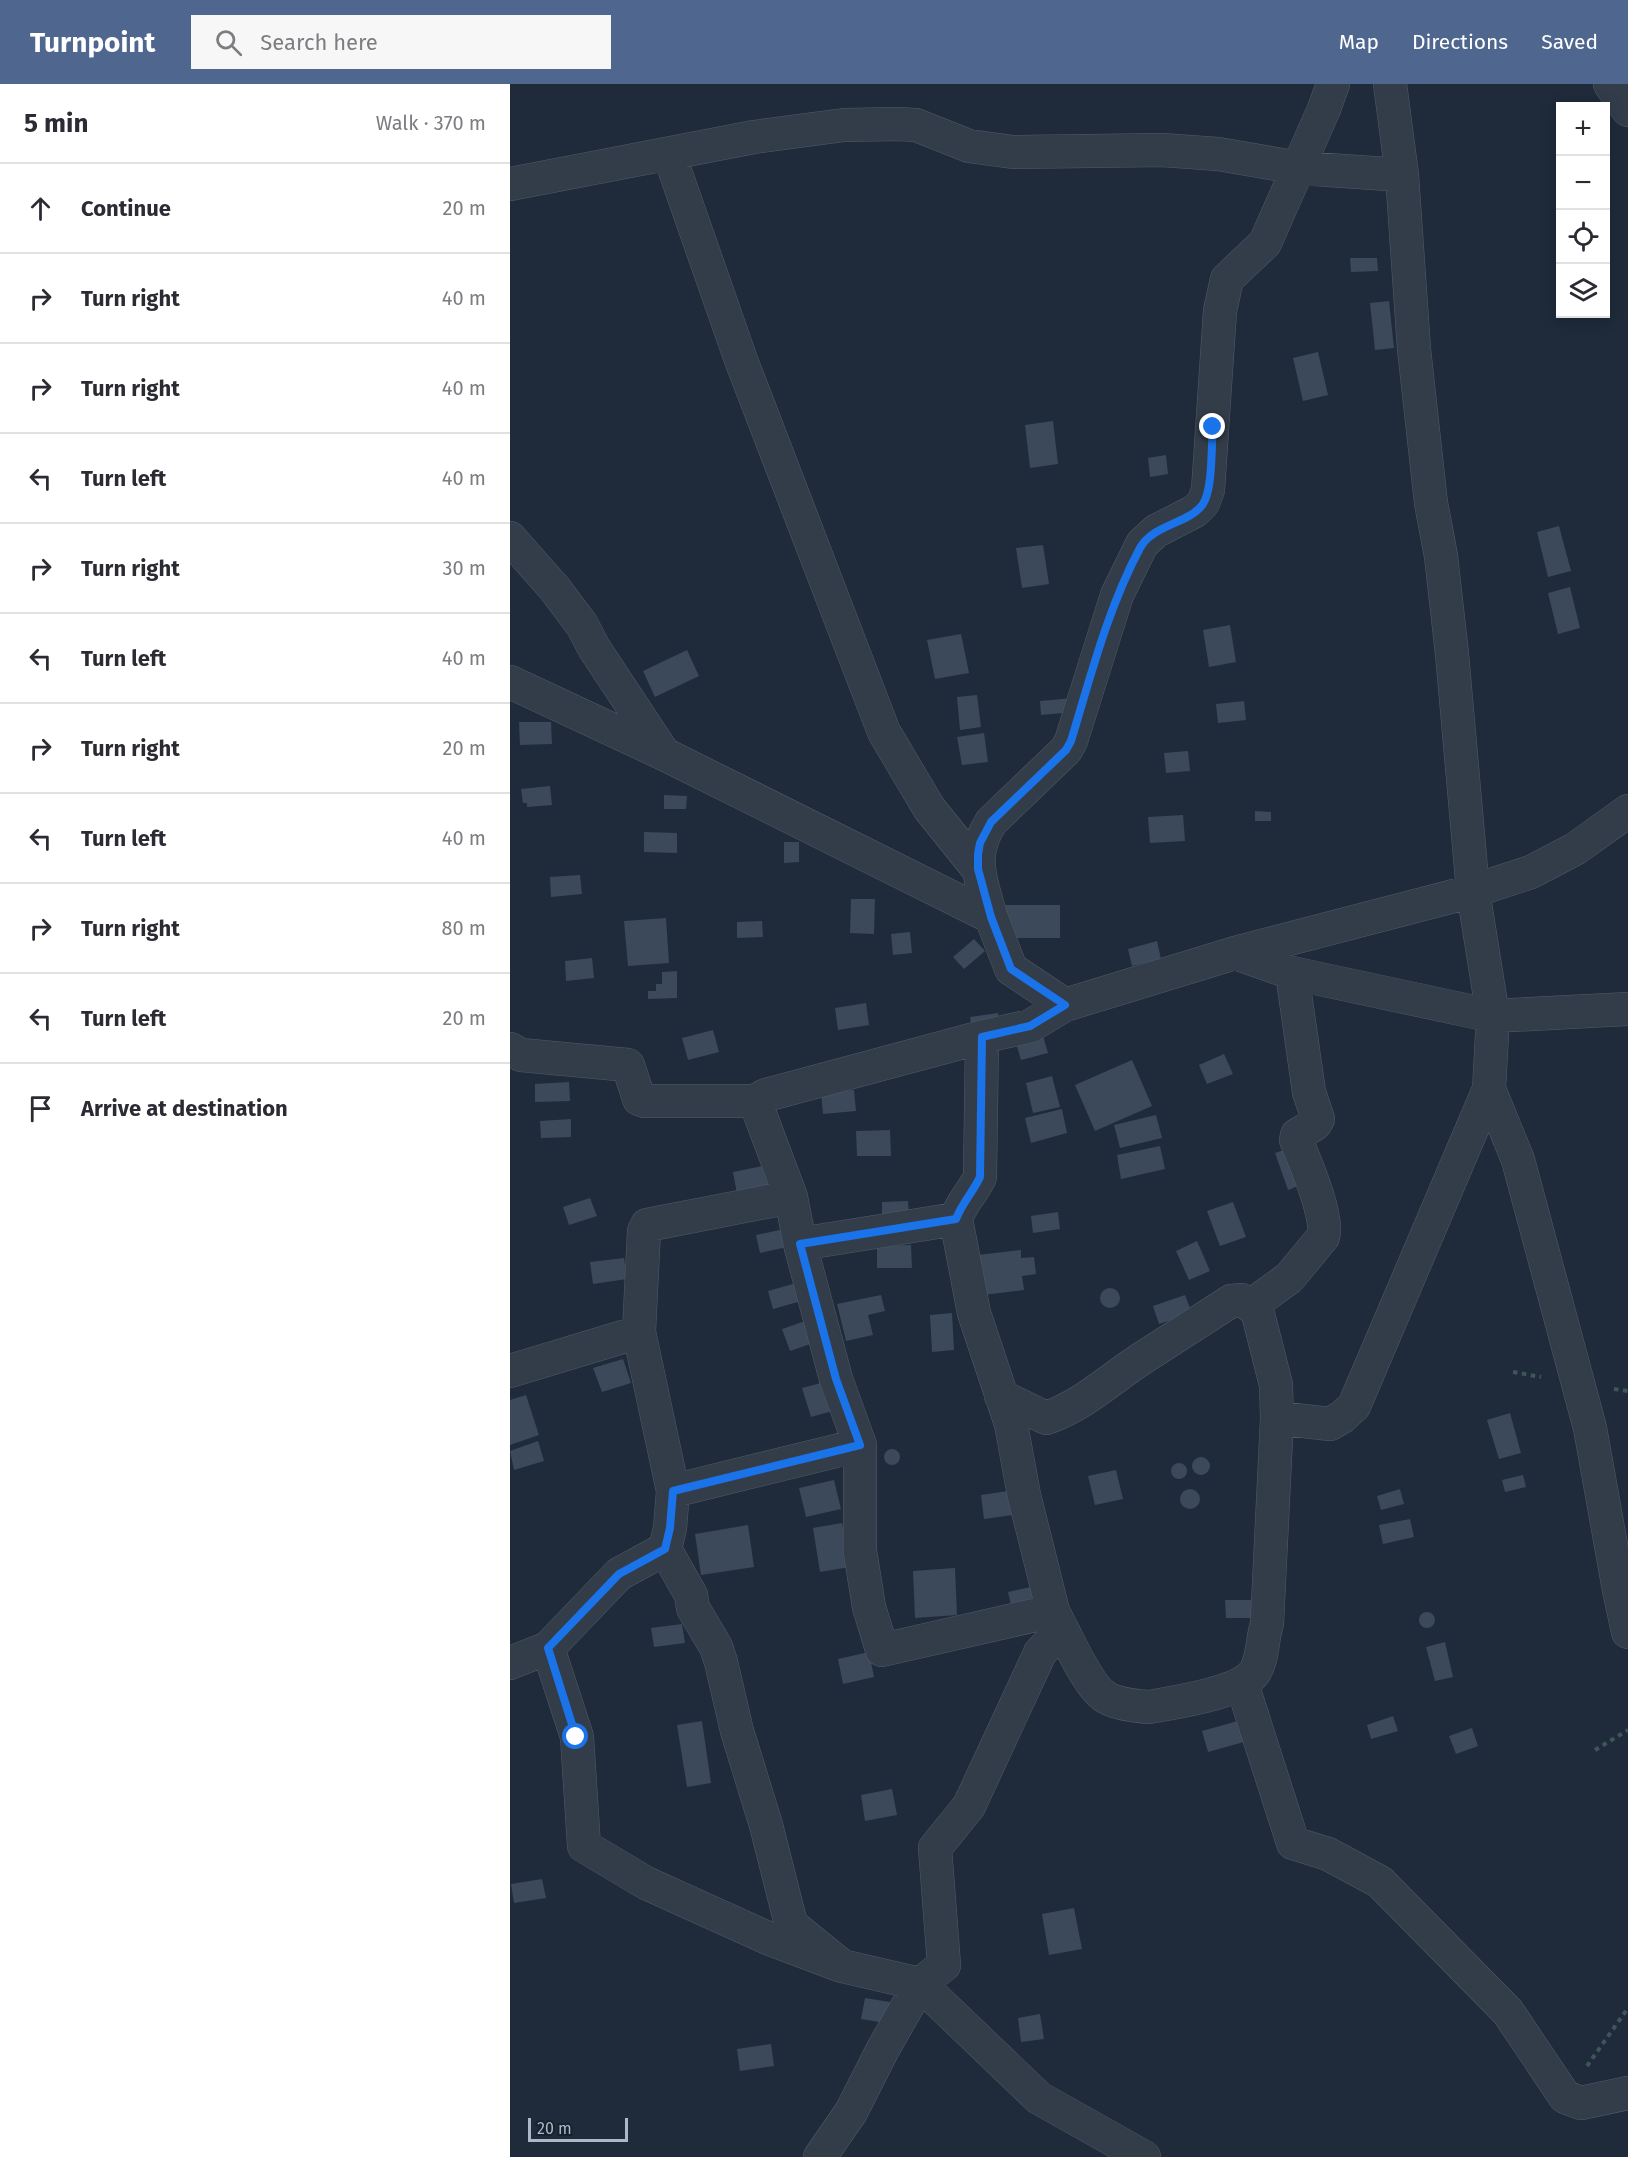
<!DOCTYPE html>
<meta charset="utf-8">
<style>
body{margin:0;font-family:"Fira Sans",sans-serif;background:#f7f7f7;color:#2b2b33}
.controls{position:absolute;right:18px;top:18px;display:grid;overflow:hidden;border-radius:0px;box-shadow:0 3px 15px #0003}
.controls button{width:54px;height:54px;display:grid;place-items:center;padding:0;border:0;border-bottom:2px solid #e1e1e2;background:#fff;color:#2b2b33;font:30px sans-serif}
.scale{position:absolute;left:18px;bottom:15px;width:100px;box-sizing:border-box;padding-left:6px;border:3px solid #adb8c7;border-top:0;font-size:16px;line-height:21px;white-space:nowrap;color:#adb8c7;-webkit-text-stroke:4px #18222f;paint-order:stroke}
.stop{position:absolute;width:18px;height:18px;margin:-14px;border:4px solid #1a73e8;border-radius:50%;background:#fff}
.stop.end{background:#1a73e8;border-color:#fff;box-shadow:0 2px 6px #0008}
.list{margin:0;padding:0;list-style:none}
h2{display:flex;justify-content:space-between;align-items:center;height:78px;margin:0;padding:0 24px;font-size:26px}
h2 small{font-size:20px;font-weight:400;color:#7c7c81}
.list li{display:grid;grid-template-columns:39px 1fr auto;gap:18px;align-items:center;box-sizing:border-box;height:90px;padding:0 24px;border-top:2px solid #e1e1e2}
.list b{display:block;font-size:22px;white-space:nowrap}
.list em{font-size:20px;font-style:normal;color:#7c7c81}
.icon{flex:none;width:33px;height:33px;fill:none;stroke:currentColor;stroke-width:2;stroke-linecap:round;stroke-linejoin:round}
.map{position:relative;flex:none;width:1118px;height:2073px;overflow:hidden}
header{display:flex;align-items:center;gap:36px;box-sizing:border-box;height:84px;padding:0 30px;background:#4f668f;color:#fff}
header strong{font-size:28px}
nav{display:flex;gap:33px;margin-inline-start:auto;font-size:21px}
.search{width:420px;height:54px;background:#f7f7f7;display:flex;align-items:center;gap:15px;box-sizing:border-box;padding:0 21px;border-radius:0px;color:#7c7c81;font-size:22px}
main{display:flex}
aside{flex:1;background:#fff}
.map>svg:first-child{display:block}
</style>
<header>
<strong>Turnpoint</strong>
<div class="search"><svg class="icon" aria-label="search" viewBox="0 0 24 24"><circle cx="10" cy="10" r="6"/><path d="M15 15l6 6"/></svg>Search here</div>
<nav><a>Map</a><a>Directions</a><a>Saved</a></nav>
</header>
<main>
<aside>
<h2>5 min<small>Walk · 370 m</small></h2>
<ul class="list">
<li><svg class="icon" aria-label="ahead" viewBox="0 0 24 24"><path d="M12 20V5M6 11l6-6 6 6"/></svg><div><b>Continue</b></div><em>20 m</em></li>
<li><svg class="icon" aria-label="right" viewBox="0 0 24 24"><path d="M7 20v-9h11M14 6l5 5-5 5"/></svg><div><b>Turn right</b></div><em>40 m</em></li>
<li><svg class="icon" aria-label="right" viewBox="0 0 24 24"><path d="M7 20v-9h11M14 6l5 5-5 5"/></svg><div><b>Turn right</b></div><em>40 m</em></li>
<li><svg class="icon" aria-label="left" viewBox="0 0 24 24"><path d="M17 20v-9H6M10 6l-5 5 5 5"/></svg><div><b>Turn left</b></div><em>40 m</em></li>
<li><svg class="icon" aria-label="right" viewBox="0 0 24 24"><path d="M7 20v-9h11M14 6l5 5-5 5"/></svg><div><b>Turn right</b></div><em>30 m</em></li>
<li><svg class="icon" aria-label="left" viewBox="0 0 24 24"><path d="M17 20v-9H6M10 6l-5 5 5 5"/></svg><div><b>Turn left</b></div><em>40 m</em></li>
<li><svg class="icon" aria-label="right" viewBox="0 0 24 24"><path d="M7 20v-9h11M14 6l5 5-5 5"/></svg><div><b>Turn right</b></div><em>20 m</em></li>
<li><svg class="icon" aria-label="left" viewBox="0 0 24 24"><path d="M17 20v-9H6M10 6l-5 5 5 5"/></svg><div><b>Turn left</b></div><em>40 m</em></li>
<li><svg class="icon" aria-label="right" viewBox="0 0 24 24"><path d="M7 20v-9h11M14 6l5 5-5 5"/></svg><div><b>Turn right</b></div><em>80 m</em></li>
<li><svg class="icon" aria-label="left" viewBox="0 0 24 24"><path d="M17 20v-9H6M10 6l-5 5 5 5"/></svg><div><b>Turn left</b></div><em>20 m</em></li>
<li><svg class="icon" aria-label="arrive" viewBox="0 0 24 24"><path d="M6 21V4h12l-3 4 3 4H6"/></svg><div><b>Arrive at destination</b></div></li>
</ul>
</aside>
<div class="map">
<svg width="1118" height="2073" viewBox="0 0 1118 2073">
<rect width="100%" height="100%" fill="#1f2b3a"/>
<!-- building -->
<path fill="#3b495b" d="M840,174H867L868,187L841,188Z
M879,217L884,264L865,266L860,219Z
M808,268L818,311L793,317L783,274Z
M543,337L548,380L520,384L515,341Z
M656,371L658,390L640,393L638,374Z
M1049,442L1061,487L1038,493L1027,448Z
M533,461L539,500L512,504L506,464Z
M1060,503L1070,544L1048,550L1038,509Z
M720,541L726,578L699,583L693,546Z
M451,550L459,589L425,595L417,556Z
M177,566L189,592L145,613L133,587Z
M467,611L471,643L450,646L447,613Z
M563,614L565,628L531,631L530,617Z
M734,617L736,636L708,639L706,620Z
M9,638H41L42,660L10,661Z
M474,649L478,678L452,681L447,653Z
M678,667L680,687L656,689L654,669Z
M40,702L42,721L17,723V719H13L11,705Z
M154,711L177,712L176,725H154Z
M745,727L761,728V737H745Z
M673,731L675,757L640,759L638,733Z
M134,748L167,749V769L134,768Z
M274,758H289V778L274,779Z
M70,791L72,810L41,813L40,793Z
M341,815H365L364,850L340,849Z
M491,821H550V854H491Z
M156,834L159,879L118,882L114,837Z
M252,837L253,853L227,854V838Z
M400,848L402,869L383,871L381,850Z
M464,855L475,867L454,885L443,873Z
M647,857L651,875L622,882L618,865Z
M82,874L84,894L56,897L55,877Z
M167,887V914L138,915V907H146V900H152V888Z
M356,919L359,941L328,946L325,924Z
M488,929L491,947L462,950L460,933Z
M203,946L209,968L178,976L172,954Z
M533,952L538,969L511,976L506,959Z
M714,970L723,990L697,1000L689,981Z
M622,976L642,1022L585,1047L565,1001Z
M542,992L550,1023L523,1029L516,999Z
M59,998L60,1017L25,1018V1000Z
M344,1006L346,1027L313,1030L311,1009Z
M552,1025L557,1049L521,1059L515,1034Z
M646,1031L652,1054L610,1064L604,1041Z
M61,1035V1053L31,1054L30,1037Z
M380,1046L381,1072H347L346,1047Z
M788,1061L801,1097L778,1106L765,1069Z
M650,1062L655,1085L611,1095L607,1071Z
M258,1081L262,1104L227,1110L223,1088Z
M80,1114L87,1132L59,1141L53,1123Z
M398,1117L399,1134H372V1118Z
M723,1118L736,1153L710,1162L697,1127Z
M548,1128L550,1145L523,1149L521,1132Z
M279,1144L282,1162L250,1169L246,1151Z
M687,1157L700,1187L679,1196L666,1167Z
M401,1161L402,1184H367V1162Z
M511,1166V1174L524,1173L526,1190L512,1192L514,1206L473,1211L468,1171Z
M114,1174L117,1195L83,1200L80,1178Z
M290,1198L295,1216L263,1225L258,1207Z
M590 1214a10 10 0 1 1 20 0a10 10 0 1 1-20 0Z
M371,1211L375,1227L358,1231L363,1251L336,1257L327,1220Z
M675,1211L682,1229L649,1240L643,1222Z
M442,1229L444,1266L422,1268L420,1231Z
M301,1235L309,1257L280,1267L272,1245Z
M113,1275L121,1299L92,1308L83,1284Z
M322,1296L330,1325L301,1333L292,1304Z
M16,1311L29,1351L0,1361V1316Z
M1000,1329L1011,1369L989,1375L977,1336Z
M28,1357L34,1377L4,1386L0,1367Z
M374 1373a8 8 0 1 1 16 0a8 8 0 1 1-16 0Z
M682 1382a9 9 0 1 1 18 0a9 9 0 1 1-18 0Z
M661 1387a8 8 0 1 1 16 0a8 8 0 1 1-16 0Z
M606,1386L613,1415L585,1421L578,1392Z
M1013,1391L1016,1403L995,1408L992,1396Z
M324,1396L331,1425L296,1433L289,1404Z
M670 1415a10 10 0 1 1 20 0a10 10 0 1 1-20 0Z
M890,1405L894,1420L871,1426L867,1412Z
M505,1406L509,1430L474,1435L471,1411Z
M900,1435L904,1453L873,1460L869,1441Z
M332,1439L340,1483L310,1488L303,1444Z
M238,1441L244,1483L191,1491L185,1450Z
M445,1484L447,1531L405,1534L403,1487Z
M525,1502L528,1519L502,1525L498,1508Z
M715,1516H752V1534H716Z
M909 1536a8 8 0 1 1 16 0a8 8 0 1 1-16 0Z
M172,1540L175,1559L144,1563L141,1544Z
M935,1558L943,1593L925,1597L916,1563Z
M359,1568L364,1593L333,1600L328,1575Z
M883,1632L888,1647L861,1655L857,1641Z
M735,1635L741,1656L698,1668L692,1647Z
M192,1637L201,1699L177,1703L167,1641Z
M962,1644L968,1662L946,1670L939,1652Z
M382,1705L387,1731L355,1737L351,1711Z
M32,1795L36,1814L4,1819L1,1800Z
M564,1824L572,1865L539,1871L532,1830Z
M355,1914L386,1919L382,1940L351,1935Z
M530,1930L534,1955L511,1958L508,1934Z
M261,1960L264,1982L230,1987L227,1965Z"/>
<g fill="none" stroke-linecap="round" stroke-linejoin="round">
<defs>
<path id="minor" d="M880,0L892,91L904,265L921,419L931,472L942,570L963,807L983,932L979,1005L1008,1076L1080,1344L1109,1506L1118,1548
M1100,0L1118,26
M159,70L231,276L374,648L419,724L468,785
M0,100L244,53L334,41L388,40L406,41L459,62L503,68L652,66L708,70L789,84L892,91
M0,454L45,505L72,541L84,564L154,670
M0,598L154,670L481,833L501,885L555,921L725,869L782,889L983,932L1118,925
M481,833C471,796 459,773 481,738L556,666L561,657L607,511L632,460L646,447L685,427L693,419L698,406L710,227L717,195L755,159L814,25L823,0
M725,869L963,807L1021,788L1065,765L1118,727
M0,965L11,971L118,981L129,1015L135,1017H245L256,1011L472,953L520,942L555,921
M245,1017L281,1113L290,1160L326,1295L350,1361V1467L359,1523L372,1566L543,1527
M281,1113L137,1141L134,1147L129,1248L163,1407L160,1444L155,1465L181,1511L183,1524L206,1563L211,1578L227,1647L256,1741L280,1836L284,1843L332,1882
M290,1160L446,1135
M0,1287L129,1248
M491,1312L536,1334C572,1322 599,1296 631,1275C661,1256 691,1236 721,1217L732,1216L747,1226
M767,1334L820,1340L832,1333L844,1322L979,1005
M163,1407L350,1361
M552,1545C561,1562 579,1602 594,1612C605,1620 625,1622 639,1623C665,1618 728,1610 744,1589C753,1577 752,1554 757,1540L767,1334L766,1301L747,1226L750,1215L779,1194L813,1153C820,1135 794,1075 786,1056L787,1051L805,1040L808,1035L799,1008L782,889
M38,1564L67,1653L74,1762L136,1799L260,1855L332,1882L410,1900L529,2014L634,2073
M0,1579L38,1564L109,1490L155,1465
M732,1600L783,1759L818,1770L870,1798L998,1928L1055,2013L1071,2019L1118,2009
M310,2073L341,2028L373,1965L410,1900L434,1881L425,1764L459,1722L530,1569L552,1545L543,1527L514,1411L501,1340L464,1229L446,1135C451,1119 463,1108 470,1093L472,953"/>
</defs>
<!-- minor casing -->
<use href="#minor" stroke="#505b68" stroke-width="34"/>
<!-- path -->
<path stroke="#3f5659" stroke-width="4" stroke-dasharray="4.5 4.5" stroke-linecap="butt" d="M1003,1288L1031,1293
M1104,1305L1118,1307
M1085,1666L1118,1646
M1077,1982L1118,1924"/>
<!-- minor -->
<use href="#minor" stroke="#333d4a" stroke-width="33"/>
</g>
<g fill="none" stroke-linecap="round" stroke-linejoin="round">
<!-- route -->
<path stroke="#1a73e8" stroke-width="8" d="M66,1653L38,1564L109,1490L155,1465L160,1444L163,1407L350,1361L326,1295L290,1160L446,1135C452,1119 463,1108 470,1093L472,953L520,942L555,921L501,885L481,833L468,785V770L470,759L481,738L556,666L561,657C581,591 598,524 630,464C643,440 679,440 693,420C703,404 701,363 703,343"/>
</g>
</svg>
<div class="controls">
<button>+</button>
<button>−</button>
<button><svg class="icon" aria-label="locate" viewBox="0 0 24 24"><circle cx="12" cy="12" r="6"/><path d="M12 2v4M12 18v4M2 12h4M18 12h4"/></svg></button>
<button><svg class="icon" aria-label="layers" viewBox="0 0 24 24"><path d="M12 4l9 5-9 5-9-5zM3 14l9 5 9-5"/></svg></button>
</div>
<div class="scale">20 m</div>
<div class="stop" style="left:66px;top:1653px"></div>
<div class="stop end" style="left:703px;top:343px"></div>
</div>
</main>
